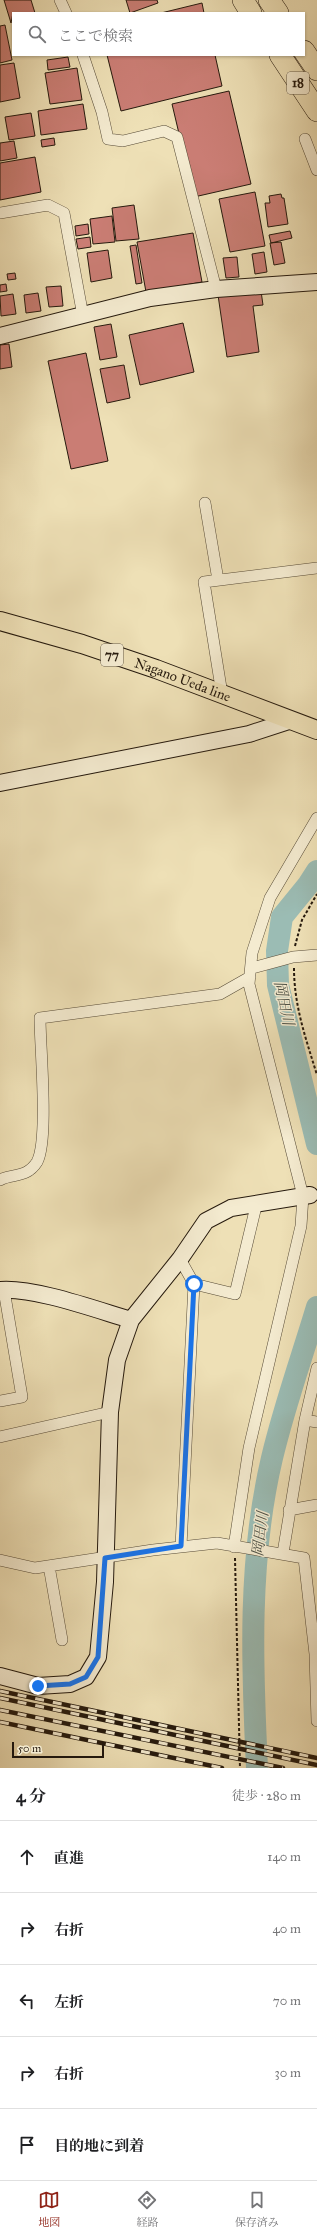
<!DOCTYPE html>
<html lang="ja">
<meta charset="utf-8">
<style>
body{margin:0;font-family:"IM FELL Great Primer","Noto Serif JP",serif;background:#f2f2f2;color:#202124}
.scale{position:absolute;left:12px;bottom:10px;width:92px;box-sizing:border-box;padding-left:4px;border:2px solid #25190d;border-top:0;font-size:11px;line-height:14px;white-space:nowrap;color:#25190d;-webkit-text-stroke:3px #f4ebd0;paint-order:stroke}
.stop{position:absolute;width:12px;height:12px;margin:-9px;border:3px solid #1a73e8;border-radius:50%;background:#fff}
.stop.end{background:#1a73e8;border-color:#fff;box-shadow:0 1px 4px #0008}
.list{margin:0;padding:0;list-style:none}
h2{display:flex;justify-content:space-between;align-items:center;height:52px;margin:0;padding:0 16px;font-size:17px}
h2 small{font-size:13px;font-weight:400;color:#757577}
.list li{display:grid;grid-template-columns:26px 1fr auto;gap:12px;align-items:center;box-sizing:border-box;height:72px;padding:0 16px;border-top:1px solid #e0e0e0}
.list b{display:block;font-size:15px;white-space:nowrap}
.list em{font-size:13px;font-style:normal;color:#757577}
.icon{flex:none;width:22px;height:22px;fill:none;stroke:currentColor;stroke-width:2;stroke-linecap:round;stroke-linejoin:round}
.map{position:relative;flex:none;width:317px;height:1768px;overflow:hidden}
.search{position:absolute;background:#fff;box-shadow:0 1px 3px #0004;left:12px;right:12px;top:12px;height:44px;display:flex;align-items:center;gap:10px;box-sizing:border-box;padding:0 14px;border-radius:0px;color:#757577;font-size:15px}
.sheet{height:412px;background:#fff}
nav{display:flex;justify-content:space-around;align-items:center;box-sizing:border-box;height:56px;border-top:1px solid #e0e0e0;background:#fff;font-size:11px;color:#757577}
nav a{display:grid;justify-items:center;gap:2px}
nav .on{color:#8f2418}
.map>svg:first-child{display:block}
</style>
<div class="map">
<svg width="317" height="1768" viewBox="0 0 317 1768">
<rect width="100%" height="100%" fill="#eee0b6"/>
<filter id="stains"><feTurbulence type="fractalNoise" baseFrequency=".005" numOctaves="4"/><feColorMatrix values="0 0 0 0 .2 0 0 0 0 .09 0 0 0 0 .02 0 0 0 .5 -.17"/></filter>
<radialGradient id="worn" r=".72"><stop offset=".6" stop-color="#630" stop-opacity="0"/><stop offset="1" stop-color="#630" stop-opacity=".3"/></radialGradient>
<g fill="none" stroke-linecap="round" stroke-linejoin="round">
<!-- river -->
<path stroke="#9bbcb4" stroke-width="22" d="M317,871L308,885L282,917L277,951L278,985L317,1144
M257,1768C252,1665 248,1559 272,1458C284,1407 302,1357 317,1307"/>
</g>
<!-- building -->
<path fill="#ca7d74" stroke="#25190d" d="M4,0H31L35,13H13L11,23Z
M126,0H157L158,3L130,13Z
M202,3L204,13H161Z
M5,25L12,60L0,63V26Z
M107,55H215L222,86L121,111Z
M68,57L70,67L48,70L47,60Z
M14,63L20,98L0,102V65Z
M77,68L82,100L50,104L45,73Z
M229,91L251,184L194,197L172,104Z
M83,104L87,129L41,135L38,111Z
M31,113L35,136L9,140L5,117Z
M54,138L55,145L42,147L41,140Z
M14,141L17,158L0,161V143Z
M35,157L41,192L0,200V163Z
M255,192L265,246L230,252L219,199Z
M281,194L282,198H284L288,224L268,227L265,203H270L269,196Z
M134,205L139,239L116,241L112,208Z
M112,216L115,242L93,244L90,219Z
M88,224L89,234L76,236L75,226Z
M290,231L292,238L271,243L269,235Z
M193,233L202,282L146,292L137,242Z
M90,237L91,247L78,249L76,239Z
M281,242L285,263L274,265L270,243Z
M136,245L142,283L136,284L130,246Z
M108,250L112,278L91,282L87,253Z
M264,252L267,272L255,274L252,254Z
M237,257L239,277L226,278L223,258Z
M15,273L16,279L8,280L7,274Z
M6,284L7,291L0,292V285Z
M61,286L63,306L49,307L46,287Z
M261,291L263,305L253,306L259,352L227,357L218,295Z
M38,293L41,311L26,313L24,295Z
M13,294L16,314L1,316L0,296Z
M183,323L194,372L140,385L129,335Z
M111,324L117,357L100,360L94,327Z
M9,344L12,367L0,369V345Z
M86,353L108,461L71,469L48,361Z
M124,365L130,398L107,403L100,369Z"/>
<g fill="none" stroke-linecap="round" stroke-linejoin="round">
<defs>
<path id="street" d="M60,0L66,13
M83,55L102,112L108,139L123,141L164,131L177,137L216,289
M305,139L317,170
M0,213L48,205L64,213L83,316
M205,503L218,580
M222,694L204,582L317,568
M252,968L293,957L317,955
M0,1180C12,1173 26,1179 37,1162C49,1140 40,1047 40,1018L220,994L250,977
M180,1259L194,1284L181,1546
M194,1284L235,1294L257,1202
M0,1401L22,1397L4,1290
M305,1420L317,1422
M0,1437L110,1412
M289,1510L317,1505
M234,1547L249,1448L301,1226L303,1196L249,984L252,953L270,898L317,818
M283,1553L305,1420L317,1368
M0,1560L35,1568L153,1550L217,1543L304,1558L315,1654L317,1721
M49,1566L62,1640"/>
<path id="secondary" d="M0,336L150,298L216,289L317,282
M0,783L249,734L289,721
M0,1290C34,1287 97,1310 131,1320
M0,1676L38,1686L70,1684L86,1677L98,1657L105,1582L110,1412L117,1360L131,1320L180,1259L206,1221L231,1208L310,1195"/>
<g id="primary">
<path id="s1" d="M0,621L82,644L156,669L317,730"/>
</g>
<path id="highway" d="M243,0L251,13
M269,0L278,13
M304,51L317,70
M280,55L317,111"/>
</defs>
<!-- street casing -->
<use href="#street" stroke="#574b37" stroke-width="12"/>
<!-- secondary casing -->
<use href="#secondary" stroke="#25190d" stroke-width="18"/>
<!-- primary casing -->
<use href="#primary" stroke="#25190d" stroke-width="20"/>
<!-- highway casing -->
<use href="#highway" stroke="#25190d" stroke-width="22"/>
<!-- path -->
<path stroke="#25190d" stroke-width="2" stroke-dasharray="3 2" stroke-linecap="butt" d="M295,946L302,920L317,894
M294,968C294,1006 306,1039 317,1075
M235,1558L240,1768"/>
<!-- street -->
<use href="#street" stroke="#f4ebd0" stroke-width="11"/>
<!-- secondary -->
<use href="#secondary" stroke="#f4ebd0" stroke-width="16"/>
<!-- primary -->
<use href="#primary" stroke="#eee0b6" stroke-width="18"/>
<!-- highway -->
<use href="#highway" stroke="#eee0b6" stroke-width="21"/>
<defs>
<path id="rail" d="M0,1691L317,1758
M0,1698L317,1765
M0,1710L283,1768
M0,1722L222,1768"/>
</defs>
<!-- rail casing -->
<use href="#rail" stroke="#25190d" stroke-width="4.5"/>
<!-- rail -->
<use href="#rail" stroke="#f4ebd0" stroke-width="3" stroke-dasharray="9" stroke-linecap="butt"/>
</g>
<g fill="none" stroke-linecap="round" stroke-linejoin="round">
<!-- route -->
<path stroke="#1a73e8" stroke-width="5" d="M38,1686L70,1684L86,1677L98,1657L105,1558L181,1546L194,1284"/>
</g>
<g text-anchor="middle" dominant-baseline="central" stroke-width="3" stroke-linejoin="round" paint-order="stroke">
<!-- shield labels -->
<g fill="#f4ebd0" stroke="#635848" stroke-width="1">
<rect x="287" y="72" width="22" height="22" rx="3"/>
<rect x="101" y="644" width="22" height="22" rx="3"/>
</g>
<g font-size="13" font-weight="bold" fill="#25190d">
<text x="298" y="83">18</text>
<text x="112" y="655">77</text>
</g>
<!-- street labels -->
<g font-size="14" fill="#25190d" stroke="#f4ebd0">
<text stroke="none"><textPath href="#s1" startOffset="192">Nagano Ueda line</textPath></text>
</g>
<!-- water labels -->
<g font-size="15" font-style="italic" fill="#4e5247" stroke="#f4ebd0">
<text transform="translate(284 1003) rotate(78)">岡田川</text>
<text transform="translate(260 1534) rotate(-83)">岡田川</text>
</g>
</g>
<rect width="100%" height="100%" filter="url(#stains)"/>
<rect width="100%" height="100%" fill="url(#worn)"/>
</svg>
<div class="scale">50 m</div>
<div class="stop" style="left:194px;top:1284px"></div>
<div class="stop end" style="left:38px;top:1686px"></div>
<div class="search"><svg class="icon" aria-label="search" viewBox="0 0 24 24"><circle cx="10" cy="10" r="6"/><path d="M15 15l6 6"/></svg>ここで検索</div>
</div>
<section class="sheet">
<h2>4 分<small>徒歩 · 280 m</small></h2>
<ul class="list">
<li><svg class="icon" aria-label="ahead" viewBox="0 0 24 24"><path d="M12 20V5M6 11l6-6 6 6"/></svg><div><b>直進</b></div><em>140 m</em></li>
<li><svg class="icon" aria-label="right" viewBox="0 0 24 24"><path d="M7 20v-9h11M14 6l5 5-5 5"/></svg><div><b>右折</b></div><em>40 m</em></li>
<li><svg class="icon" aria-label="left" viewBox="0 0 24 24"><path d="M17 20v-9H6M10 6l-5 5 5 5"/></svg><div><b>左折</b></div><em>70 m</em></li>
<li><svg class="icon" aria-label="right" viewBox="0 0 24 24"><path d="M7 20v-9h11M14 6l5 5-5 5"/></svg><div><b>右折</b></div><em>30 m</em></li>
<li><svg class="icon" aria-label="arrive" viewBox="0 0 24 24"><path d="M6 21V4h12l-3 4 3 4H6"/></svg><div><b>目的地に到着</b></div></li>
</ul>
</section>
<nav>
<a class="on"><svg class="icon" aria-label="map" viewBox="0 0 24 24"><path d="M3 6l6-2 6 2 6-2v14l-6 2-6-2-6 2zM9 4v14M15 6v14"/></svg>地図</a>
<a><svg class="icon" aria-label="directions" viewBox="0 0 24 24"><path d="M12 3l9 9-9 9-9-9zM9 14v-3h6M13 9l2 2-2 2"/></svg>経路</a>
<a><svg class="icon" aria-label="saved" viewBox="0 0 24 24"><path d="M7 4h10v16l-5-4-5 4z"/></svg>保存済み</a>
</nav>
